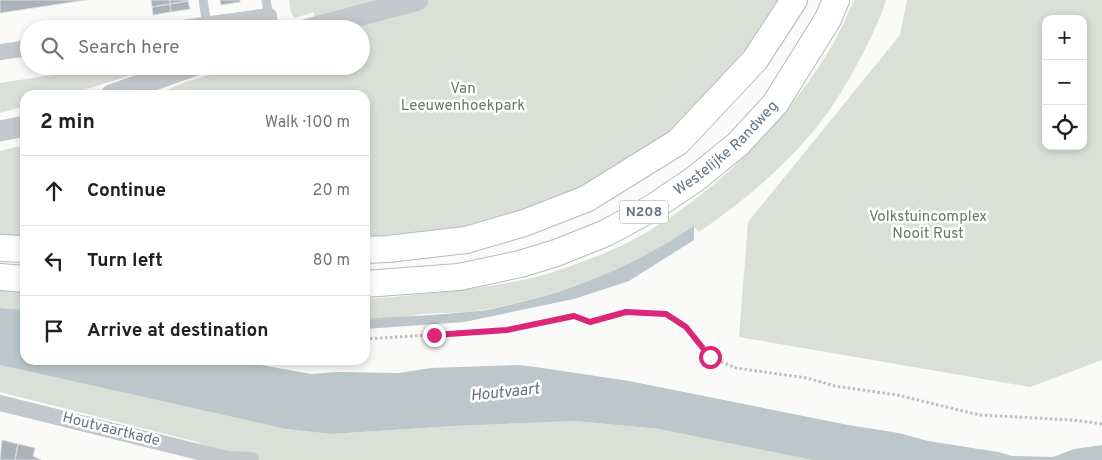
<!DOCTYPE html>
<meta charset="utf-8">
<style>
body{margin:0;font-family:Overpass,sans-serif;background:#f2f2f2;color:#202124}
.controls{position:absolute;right:15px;top:15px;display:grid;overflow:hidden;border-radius:10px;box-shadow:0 2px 8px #0003}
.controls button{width:45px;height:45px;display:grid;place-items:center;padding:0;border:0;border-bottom:1px solid #e0e0e0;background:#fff;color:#202124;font:25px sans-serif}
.stop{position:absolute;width:15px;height:15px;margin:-11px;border:4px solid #db2777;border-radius:50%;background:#fff}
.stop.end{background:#db2777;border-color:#fff;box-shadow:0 1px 5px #0008}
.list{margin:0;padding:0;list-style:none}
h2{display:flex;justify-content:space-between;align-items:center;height:65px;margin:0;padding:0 20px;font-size:21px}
h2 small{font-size:16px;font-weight:400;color:#757577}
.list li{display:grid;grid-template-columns:32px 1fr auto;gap:15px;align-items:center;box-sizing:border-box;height:70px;padding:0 20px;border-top:1px solid #e0e0e0}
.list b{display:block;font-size:19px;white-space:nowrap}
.list em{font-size:16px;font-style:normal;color:#757577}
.icon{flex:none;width:28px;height:28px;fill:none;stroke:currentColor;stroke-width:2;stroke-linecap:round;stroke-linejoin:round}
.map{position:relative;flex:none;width:1102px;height:460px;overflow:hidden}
.search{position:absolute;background:#fff;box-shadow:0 2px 8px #0003;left:20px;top:20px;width:350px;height:55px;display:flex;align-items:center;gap:12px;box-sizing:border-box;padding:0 18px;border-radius:28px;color:#757577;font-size:19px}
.panel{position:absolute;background:#fff;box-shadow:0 2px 8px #0003;left:20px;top:90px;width:350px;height:275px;border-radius:15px}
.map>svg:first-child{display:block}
</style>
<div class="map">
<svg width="1102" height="460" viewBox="0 0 1102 460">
<rect width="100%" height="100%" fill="#fafaf8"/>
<!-- green -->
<path fill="#dadfd7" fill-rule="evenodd" d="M289,0H779L760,34L698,109L640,158L513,221L365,244V95H158L182,83L240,66H361V29H316L314,12L295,18L291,13Z
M854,0H886C880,20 871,37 862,55C849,79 836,103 820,123C786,166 743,202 699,232L694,227C627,270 561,296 482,310C462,314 441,312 421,314C402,317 384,322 365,325V299C399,297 433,293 466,289C493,285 519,282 544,275C581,263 620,249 652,229C724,185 790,117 833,44C841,30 847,15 854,0Z
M907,0H1102V360L1030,387L739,337L748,222L900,35ZM1046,19H1083V146H1046Z
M111,66H160L68,95H25V106L0,113V83Z
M25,145V240L0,239V151Z
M0,290L25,291V310L0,308Z
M0,365L286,429L331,434L454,426L575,421L659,429L812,460H241L231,459L197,442L0,392Z"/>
<!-- water -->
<path fill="#bbc7cb" d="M694,226V240L629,281L574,299L464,322L365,329V319C403,316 442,315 479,311C489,310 499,307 509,305C576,290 637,264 694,226Z
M0,308L25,310V360H200L219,365L239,361L311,374L338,372L399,373L431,368L518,365L536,367L629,381L848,425L899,433L928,441L998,452L1012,456L1053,457L1074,449L1102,445V460H812L659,429L575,421L454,426L331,434L286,429L0,365Z"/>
<!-- building -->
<path fill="#aab3b9" stroke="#dcdcda" d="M0,0H86L0,13Z
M151,0H170V4L152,7Z
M170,0H188V1L170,4Z
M220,0H240V2L221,5Z
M188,1L190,9L171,12L170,4Z
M170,4L171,12L153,15L152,7Z
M2,440L18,444L15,460H0Z
M18,444L35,448L33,456L41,460H15Z"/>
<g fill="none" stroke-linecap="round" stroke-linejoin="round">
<defs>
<g id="primary">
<path d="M0,248L25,249"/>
<path d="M365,250L388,249L466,240L524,223L586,199L678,142L755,60L794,0"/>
<path d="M0,277L25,279"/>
<path id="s1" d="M365,284L459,277L520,264L556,253L606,233L652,208L695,179L738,144L775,104L828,19L836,0"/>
</g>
</defs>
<!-- primary casing -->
<use href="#primary" stroke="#b5babe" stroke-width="28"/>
<!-- path -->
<path stroke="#bbbfc2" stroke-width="3" stroke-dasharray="2.5 2.5" stroke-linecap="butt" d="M365,339L507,330L574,315L590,322L626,312L666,314L686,327L710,357L736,368L807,378L835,386L897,395L980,415L1073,420L1102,424"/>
<!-- service -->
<path stroke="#c3c8cc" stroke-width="9" d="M203,0L207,25
M266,0L269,16"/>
<!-- minor -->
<path stroke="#c3c8cc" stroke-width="16" d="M175,29L269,16L270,29
M0,52L29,48
M0,403L227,459L251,460"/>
<!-- tertiary -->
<path stroke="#c3c8cc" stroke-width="21" d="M308,29L418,0
M111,95L193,66
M0,131L25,126"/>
<!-- primary -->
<use href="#primary" stroke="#fff" stroke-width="26"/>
</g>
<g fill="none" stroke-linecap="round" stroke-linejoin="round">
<!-- route -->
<path stroke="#db2777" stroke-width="6" d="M434,335L507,330L574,316L590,322L626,312L666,314L686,327L710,357"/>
</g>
<g text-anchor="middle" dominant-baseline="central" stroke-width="5" stroke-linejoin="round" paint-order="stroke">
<!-- shield labels -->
<rect fill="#fff" stroke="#939fa8" stroke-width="1" x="620" y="200.5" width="48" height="23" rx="4"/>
<g font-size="14" font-weight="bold" fill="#657683">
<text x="644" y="212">N208</text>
</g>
<!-- park labels -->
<g font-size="15" fill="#687a64" stroke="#fff">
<text x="463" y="89">Van<tspan x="463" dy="17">Leeuwenhoekpark</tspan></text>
<text x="928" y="217">Volkstuincomplex<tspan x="928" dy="17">Nooit Rust</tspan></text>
</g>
<!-- street labels -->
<g font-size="15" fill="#657683" stroke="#fff">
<text stroke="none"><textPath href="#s1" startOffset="396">Westelijke Randweg</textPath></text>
<text transform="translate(111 430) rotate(14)">Houtvaartkade</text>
</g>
<!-- water labels -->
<g font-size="16" font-style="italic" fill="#60757c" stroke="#fff">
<text transform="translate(505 393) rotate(-6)">Houtvaart</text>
</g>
</g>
</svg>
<div class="controls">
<button>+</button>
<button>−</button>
<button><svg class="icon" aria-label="locate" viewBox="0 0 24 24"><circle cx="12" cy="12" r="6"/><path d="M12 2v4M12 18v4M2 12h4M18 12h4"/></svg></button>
</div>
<div class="stop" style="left:710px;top:357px"></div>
<div class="stop end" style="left:434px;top:335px"></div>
<div class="search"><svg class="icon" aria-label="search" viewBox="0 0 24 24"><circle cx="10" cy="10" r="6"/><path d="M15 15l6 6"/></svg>Search here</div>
<section class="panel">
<h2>2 min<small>Walk · 100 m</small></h2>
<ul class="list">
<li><svg class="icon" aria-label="ahead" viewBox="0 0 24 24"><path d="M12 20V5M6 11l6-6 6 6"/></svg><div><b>Continue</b></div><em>20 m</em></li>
<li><svg class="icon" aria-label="left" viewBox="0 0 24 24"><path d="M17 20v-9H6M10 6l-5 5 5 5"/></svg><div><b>Turn left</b></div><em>80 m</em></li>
<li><svg class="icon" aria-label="arrive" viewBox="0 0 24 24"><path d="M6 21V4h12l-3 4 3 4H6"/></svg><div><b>Arrive at destination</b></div></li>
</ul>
</section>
</div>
